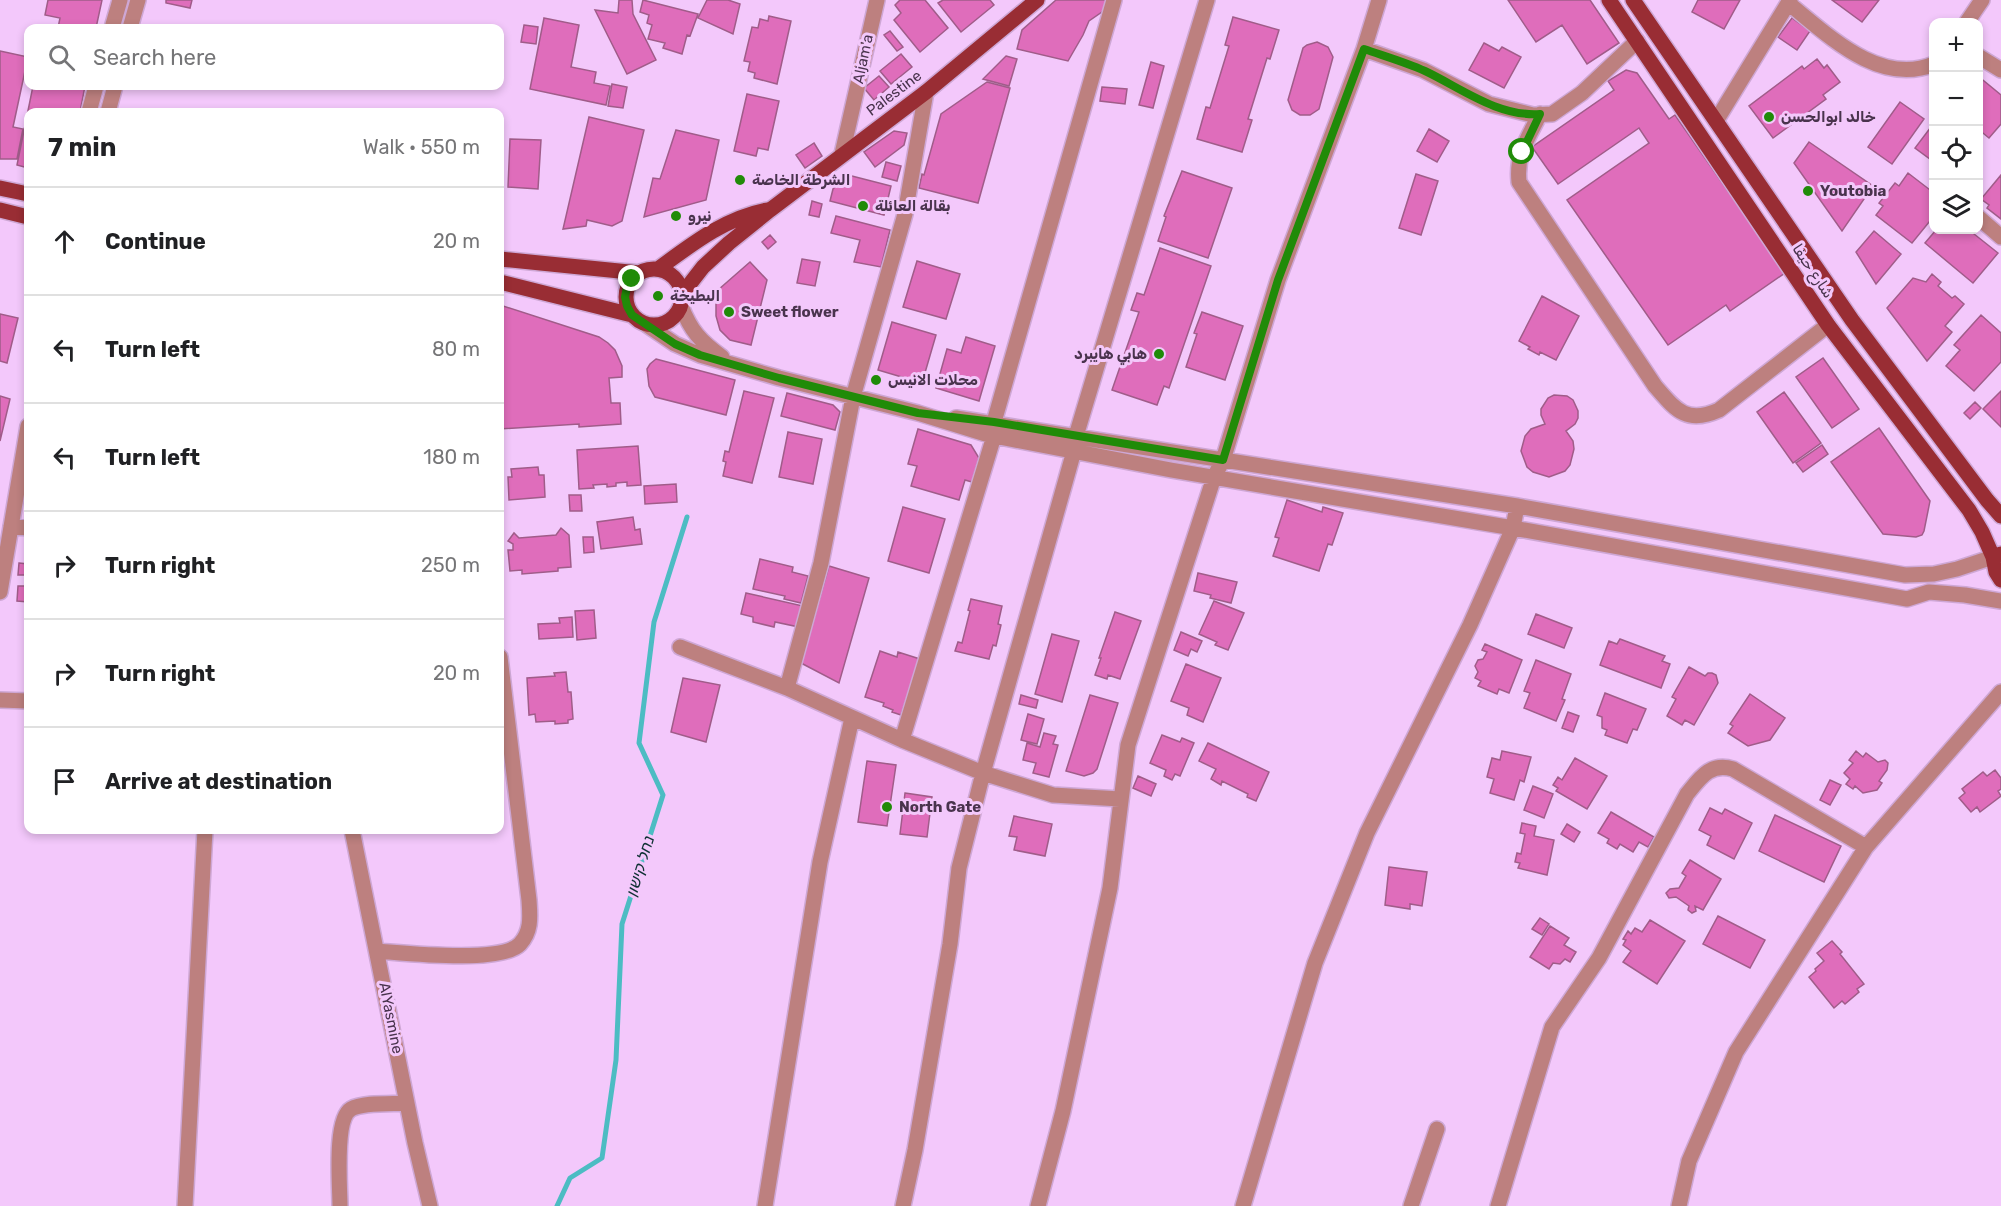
<!DOCTYPE html>
<meta charset="utf-8">
<style>
body{margin:0;font-family:Rubik,"Noto Naskh Arabic",Heebo,sans-serif;background:#f2f2f2;color:#202124}
.controls{position:absolute;right:18px;top:18px;display:grid;overflow:hidden;border-radius:12px;box-shadow:0 3px 9px #0003}
.controls button{width:54px;height:54px;display:grid;place-items:center;padding:0;border:0;border-bottom:2px solid #e0e0e0;background:#fff;color:#202124;font:30px sans-serif}
.stop{position:absolute;width:18px;height:18px;margin:-14px;border:4px solid #208b08;border-radius:50%;background:#fff}
.stop.end{background:#208b08;border-color:#fff;box-shadow:0 2px 6px #0008}
.list{margin:0;padding:0;list-style:none}
h2{display:flex;justify-content:space-between;align-items:center;height:78px;margin:0;padding:0 24px;font-size:26px}
h2 small{font-size:20px;font-weight:400;color:#757577}
.list li{display:grid;grid-template-columns:39px 1fr auto;gap:18px;align-items:center;box-sizing:border-box;height:108px;padding:0 24px;border-top:2px solid #e0e0e0}
.list b{display:block;font-size:22px;white-space:nowrap}
.list em{font-size:20px;font-style:normal;color:#757577}
.icon{flex:none;width:33px;height:33px;fill:none;stroke:currentColor;stroke-width:2;stroke-linecap:round;stroke-linejoin:round}
.map{position:relative;flex:none;width:2001px;height:1206px;overflow:hidden}
.search{position:absolute;background:#fff;box-shadow:0 3px 9px #0003;left:24px;top:24px;width:480px;height:66px;display:flex;align-items:center;gap:15px;box-sizing:border-box;padding:0 21px;border-radius:12px;color:#757577;font-size:22px}
.panel{position:absolute;background:#fff;box-shadow:0 3px 9px #0003;left:24px;top:108px;width:480px;height:726px;border-radius:12px}
.map>svg:first-child{display:block}
</style>
<div class="map">
<svg width="2001" height="1206" viewBox="0 0 2001 1206">
<rect width="100%" height="100%" fill="#f3c8fb"/>
<g fill="none" stroke-linecap="round" stroke-linejoin="round">
<!-- stream -->
<path stroke="#4cbcc3" stroke-width="5" d="M557,1206L570,1178L602,1158L616,1060L622,924L663,795L639,743L654,622L687,517"/>
</g>
<!-- building -->
<path fill="#df6dbb" stroke="#a05c89" stroke-width="1.5" d="M48,0H102L96,28H58L60,18L45,15Z
M166,0H192L190,8L166,3Z
M619,0H632L633,14L656,60L627,74L595,10L618,13Z
M643,0L698,14L690,36L687,35L682,54L663,48L665,43L648,39L652,25L647,23L649,15L640,12Z
M707,0H728L740,4L733,34L698,18Z
M900,0H925L948,28L920,52L894,20L901,13L895,5Z
M943,0H990L994,5L961,32L938,3Z
M1056,0H1114L1112,5L1089,21L1083,35L1068,61L1017,49L1022,30Z
M1508,0H1590L1619,43L1587,64L1562,25L1536,42Z
M1698,0H1740L1724,29L1692,12Z
M1832,0H1879L1862,22Z
M769,16L791,21L777,84L754,78L755,73L748,71L750,62L744,61L752,27L758,28L760,19L768,21Z
M1233,17L1279,30L1270,59L1267,58L1248,119L1252,120L1242,152L1197,139L1206,107L1210,108L1229,46L1225,45Z
M544,18L579,25L571,67L596,72L594,83L610,86L606,105L530,89Z
M1792,18L1810,31L1797,50L1778,37Z
M524,25L538,27L536,44L521,42Z
M890,31L903,47L897,51L884,35Z
M1317,42L1328,47L1333,57L1319,109L1310,115H1300L1292,110L1288,100L1303,48L1307,45Z
M1484,43L1499,51L1502,47L1521,57L1504,88L1469,70Z
M0,51L28,57L13,127L23,129L17,159H0Z
M901,54L912,67L891,84L880,71Z
M1006,56L1017,59L1009,86L983,79Z
M1817,59L1824,68L1827,65L1840,82L1823,95L1826,99L1773,138L1749,106L1802,66L1804,69Z
M1151,62L1164,66L1153,108L1139,105Z
M1626,70L1637,73L1669,119L1675,115L1785,273L1730,311L1726,305L1668,345L1567,200L1649,143L1639,128L1558,184L1532,147L1614,90L1608,81Z
M879,76L889,87L874,100L864,88Z
M1978,76L2001,95V124L1989,138L1978,129Z
M987,82L1010,88L978,203L919,188L922,174L924,175L941,114Z
M612,84L627,87L623,108L608,106Z
M33,86H85L80,112H28V168L17,165Z
M1102,87L1127,89L1125,104L1100,101Z
M747,94L779,101L768,150L758,148L756,156L734,151Z
M1900,102L1924,119L1892,164L1868,147Z
M589,117L644,130L622,221L612,226L587,220L586,226L563,229Z
M1934,123V162L1915,148Z
M1429,129L1449,141L1437,162L1417,151Z
M676,130L719,140L706,200L644,217L653,178L660,179Z
M894,131L907,133L904,145L875,167L864,152Z
M510,139L541,140L538,189L508,187Z
M1809,142L1873,186L1842,231L1794,163Z
M814,143L822,156L805,168L796,155Z
M886,162L901,166L897,181L882,177Z
M1182,171L1232,188L1208,258L1158,241L1166,217L1164,216Z
M1908,173L1934,193V216L1912,243L1876,215L1883,206L1879,203L1895,183L1899,186Z
M1416,174L1438,181L1421,235L1399,228Z
M848,175L891,186L884,215L830,201L833,189Z
M2001,175V219L1987,208L1989,205L1981,199Z
M812,201L822,204L819,217L809,215Z
M836,216L890,230L881,267L854,262L860,240L831,233Z
M1936,230H1969L1998,253L1973,283L1925,243Z
M1874,231L1901,254L1876,284L1856,252Z
M770,235L776,242L768,249L762,242Z
M1160,248L1211,266L1169,388L1164,386L1157,405L1112,390L1139,312L1131,310L1137,293L1144,295Z
M802,259L820,262L815,286L797,283Z
M917,261L960,274L946,319L903,307Z
M750,262L767,280L751,345L730,340L720,330L716,316V304L720,292L718,290Z
M1932,274L1941,282L1938,286L1952,298L1955,296L1964,304L1945,326L1952,332L1927,361L1887,308L1913,278L1926,282Z
M1542,296L1579,316L1556,360L1540,352L1539,355L1528,349L1530,347L1519,341Z
M500,305L599,337L608,343L615,350L622,366V377L609,378L611,403H620L621,424L579,427V424L500,429Z
M1202,312L1243,326L1225,380L1186,367L1197,334L1194,333Z
M0,314L18,318L7,363L0,361Z
M1981,315L2001,333V362L1974,391L1946,366L1960,350L1954,345Z
M892,322L936,335L922,383L878,370Z
M966,337L995,346L979,401L936,388L947,349L961,353Z
M1823,358L1859,409L1832,428L1796,377Z
M656,359L735,380L726,415L655,397L649,386L647,369L650,364Z
M744,391L774,398L752,483L723,476L726,462L723,461L725,451L729,452Z
M2001,391V427L1983,409Z
M1784,392L1821,443L1793,463L1757,412Z
M787,393L833,405L840,412L835,430L781,416Z
M1554,395L1567,396L1573,400L1578,411V418L1575,424L1566,431L1573,441L1574,449L1570,465L1565,471L1549,477L1533,472L1527,467L1521,451L1525,436L1531,429L1545,424L1541,415V409L1548,398Z
M0,396L10,399L0,441Z
M1975,402L1981,408L1970,419L1964,413Z
M1879,428L1930,501L1924,531L1922,535L1916,537L1883,534L1831,462Z
M918,429L971,445L979,458L972,482L965,480L959,500L911,486L917,466L908,464Z
M788,432L822,439L813,484L779,477Z
M1822,445L1828,454L1803,472L1796,463Z
M638,446L641,485L627,486V482L616,483V486L607,487V484L593,485L594,488L579,489L577,450Z
M538,467L539,475H544L545,497L509,500L508,477H512L511,469Z
M676,484L677,502L645,504L644,486Z
M569,495H581L582,511H570Z
M1287,500L1322,512L1323,507L1343,513L1332,545L1328,544L1319,571L1273,556L1279,538L1275,537Z
M903,507L945,519L929,573L888,561Z
M633,517L635,530L640,529L642,544L601,549L597,522Z
M561,528L569,535L571,567L558,568V571L522,574V570L510,571L508,550H513V544L508,541L514,533L519,538L556,535Z
M583,537H593L594,552L584,553Z
M760,559L793,567L792,572L808,576L801,603L784,599L785,596L753,589Z
M19,563L28,564V575H18Z
M829,566L869,578L839,683L801,663Z
M1198,573L1237,582L1231,603L1210,598L1211,595L1194,591Z
M18,586H28V602L17,601Z
M746,593L803,606L799,627L775,622L774,627L753,622V617L741,614Z
M971,599L1002,606L998,624L1001,625L996,646L993,645L989,659L955,651L958,642L962,643L970,611L968,610Z
M1214,601L1244,613L1228,650L1215,645L1217,642L1199,634Z
M594,610L596,638L577,640L575,611Z
M1115,612L1141,621L1120,679L1108,675L1107,679L1095,675L1101,658H1099Z
M1536,614L1572,628L1564,648L1528,634Z
M572,617L573,637L539,639L538,624L560,623L559,618Z
M1181,632L1202,641L1197,652L1191,649L1188,656L1174,650Z
M1052,634L1079,641L1062,702L1035,694Z
M1620,639L1665,656L1662,661L1670,664L1661,688L1600,665L1609,641L1617,644Z
M1485,644L1522,660L1509,693L1499,689L1497,694L1478,686L1481,681L1475,678L1478,672L1475,666L1478,660L1483,659L1487,652L1482,650Z
M880,651L897,657L898,652L920,659L901,715L892,712L893,710L883,706L884,703L865,697Z
M1536,660L1571,674L1562,699L1565,700L1556,721L1524,708L1530,693L1524,691Z
M1186,664L1221,678L1203,722L1187,715L1189,708L1171,701Z
M1689,667L1705,676L1708,673H1712L1716,675L1718,683L1694,725L1685,720L1682,725L1667,716L1676,699L1672,697Z
M566,672L568,692H571L573,719L568,720V723L555,724V721L536,722L535,714L529,715L527,678L555,676L554,673Z
M683,678L720,685L706,742L671,732Z
M1605,693L1646,709L1637,730L1633,729L1627,743L1605,735L1607,730L1602,728V717L1597,715Z
M1750,694L1785,718L1770,740L1748,746L1728,733L1733,726L1730,724Z
M1021,695L1038,700L1036,708L1019,704Z
M1090,695L1118,703L1097,769L1093,773L1084,776L1066,771Z
M1568,712L1579,716L1573,732L1562,728Z
M1028,714L1044,719L1037,744L1021,740Z
M1044,733L1056,736L1053,744L1058,745L1049,777L1033,773L1036,763L1023,760L1027,743L1040,747Z
M1162,735L1180,742L1182,738L1194,743L1180,776L1175,774L1172,780L1164,776L1166,770L1150,763Z
M1208,743L1269,772L1256,801L1247,797L1248,794L1222,781L1221,785L1211,779L1216,769L1199,761Z
M1502,751L1531,757L1524,782L1520,780L1514,800L1490,793L1494,779L1487,777L1492,758L1500,760Z
M1856,751L1863,757L1866,753L1878,762L1885,760L1888,763L1887,770L1879,781L1882,783L1877,790L1863,793L1855,786L1853,789L1846,784L1850,779L1844,773L1853,763L1849,760Z
M1575,758L1607,776L1587,809L1556,791L1558,788L1553,785L1558,777L1562,780Z
M867,761L896,765L887,826L858,822Z
M1995,770L2001,778V789L1998,791L2001,796L1980,812L1977,807L1971,812L1959,798L1965,793L1962,789L1983,772L1987,776Z
M1138,776L1156,784L1151,796L1133,788Z
M1830,780L1841,785L1830,805L1820,800Z
M1533,786L1553,794L1544,818L1524,810Z
M905,793L932,797L927,837L900,834Z
M1710,808L1722,814L1725,809L1752,823L1734,859L1707,845L1711,836L1699,830Z
M1611,812L1654,837L1648,847L1639,842L1633,852L1620,844L1617,849L1607,843L1609,839L1598,833Z
M1775,815L1841,846L1824,882L1759,851Z
M1014,816L1052,824L1045,856L1014,850L1017,837L1009,836Z
M1522,823L1536,826L1534,836L1554,840L1547,875L1518,868L1520,863L1515,862L1517,853L1521,854L1525,834L1520,833Z
M1567,824L1580,832L1574,842L1561,834Z
M1690,860L1721,879L1703,910L1695,906L1696,911L1692,913L1688,910L1689,906L1676,897L1669,898L1666,893L1670,889L1679,888L1686,876L1682,873Z
M1389,867L1427,872L1422,906L1410,904V909L1385,905Z
M1718,916L1765,940L1750,968L1703,944Z
M1540,918L1549,924L1542,935L1532,929Z
M1650,920L1685,941L1657,984L1623,962L1631,951L1623,945L1626,940L1623,939L1628,931L1631,934L1635,928L1642,932Z
M1550,926L1569,938L1564,945L1576,952L1570,962L1565,959L1560,964L1553,963L1549,969L1530,957Z
M1832,941L1842,952L1840,954L1864,984L1857,989L1859,992L1845,1004L1842,1001L1834,1008L1809,977L1816,971L1815,969L1824,961L1817,953Z"/>
<g fill="none" stroke-linecap="round" stroke-linejoin="round">
<defs>
<path id="minor" d="M1788,3C1827,34 1879,87 1934,64
M1967,22L1982,0
M112,28L120,0
M130,28L138,0
M1364,49L1423,70L1489,104L1533,115L1552,114L1582,93L1637,41
M1978,56L2001,70
M89,112L96,86
M108,112L115,86
M1540,114C1528,138 1516,154 1519,182L1655,386C1675,409 1686,425 1719,410L1828,325
M1716,121L1790,0
M842,154L877,0
M1978,217L2001,237
M681,306C691,331 700,341 722,357
M647,325L675,344L700,355L779,378L918,413L989,435L1171,470L1513,528L1907,599L1929,592L1965,595L2001,601
M956,418L1517,506L1905,575L1934,574L1957,569L1993,557
M994,422L1114,0
M11,526L28,528
M0,592L28,426
M680,647L787,688L902,740L983,773L1053,795L1120,799
M787,688L821,563L853,397L905,214L926,92
M0,700L28,701
M902,740L994,436
M352,830L415,1143L430,1206
M377,951C405,953 501,964 520,944C532,931 530,916 529,900L500,657
M185,1206L205,830
M340,1206C340,1187 334,1119 351,1109C363,1102 393,1104 407,1103
M765,1206L820,862L852,718
M903,1206L915,1150L950,944L959,868L983,773L1074,451L1076,436L1207,0
M1038,1206L1063,1111L1110,888L1128,745L1214,477L1223,460L1278,280L1364,49L1379,0
M1243,1206L1315,963L1367,833L1470,625L1513,528L1517,506
M1411,1206L1437,1129
M1498,1206L1552,1027L1599,958L1687,794C1700,778 1710,762 1733,769L1866,847
M1679,1206L1689,1161L1736,1052L1866,847L2001,692"/>
<path id="major" d="M1609,0L1828,325L1969,510L1982,532L1993,557
M1633,0L1852,320L1987,500L2001,516
M0,188L28,194
M0,210L28,217
M500,259L639,273
M626 297a28 28 0 1 1 56 0a28 28 0 1 1-56 0Z
M658,269C692,244 725,218 767,210
M500,282L632,315
M682,294L703,267L729,243L770,210L926,92L1037,0
M2001,554L1993,557L1996,572L2001,580"/>
</defs>
<!-- minor casing -->
<use href="#minor" stroke="#cea7d5" stroke-width="18"/>
<!-- major casing -->
<use href="#major" stroke="#cea7d5" stroke-width="18"/>
<!-- minor -->
<use href="#minor" stroke="#bd807f" stroke-width="15"/>
<!-- major -->
<use href="#major" stroke="#992d34" stroke-width="15"/>
</g>
<g fill="none" stroke-linecap="round" stroke-linejoin="round">
<!-- route -->
<path stroke="#208b08" stroke-width="8" d="M632,279L627,287L625,297L627,306L632,315L675,344L700,355L779,378L918,413L994,422L1223,460L1278,280L1364,49C1384,56 1405,62 1425,71C1461,88 1498,117 1540,114L1522,152"/>
</g>
<!-- markers -->
<g fill="#208b08" stroke="#f3c8fb" stroke-width="2">
<circle cx="1769" cy="117" r="6"/>
<circle cx="740" cy="180" r="6"/>
<circle cx="1808" cy="191" r="6"/>
<circle cx="863" cy="206" r="6"/>
<circle cx="676" cy="216" r="6"/>
<circle cx="658" cy="296" r="6"/>
<circle cx="729" cy="312" r="6"/>
<circle cx="1159" cy="354" r="6"/>
<circle cx="876" cy="380" r="6"/>
<circle cx="887" cy="807" r="6"/>
</g>
<g text-anchor="middle" dominant-baseline="central" stroke-width="6" stroke-linejoin="round" paint-order="stroke">
<!-- street labels -->
<g font-size="15" fill="#49334d" stroke="#f3c8fb">
<text transform="translate(863 59) rotate(-78)">Aljam'a</text>
<text transform="translate(894 93) rotate(-37)">Palestine</text>
<text transform="translate(1813 271) rotate(56)">شارع حيفا</text>
<text transform="translate(391 1018) rotate(79)">AlYasmine</text>
</g>
<!-- poi labels -->
<g font-size="15" font-weight="bold" fill="#49334d" stroke="#f3c8fb" text-anchor="start">
<text x="1781" y="117">خالد ابوالحسن</text>
<text x="752" y="180">الشرطة الخاصة</text>
<text x="1820" y="191">Youtobia</text>
<text x="875" y="206">بقالة العائلة</text>
<text x="688" y="216">نيرو</text>
<text x="670" y="296">البطيخة</text>
<text x="741" y="312">Sweet flower</text>
<text x="1147" y="354" text-anchor="end">هابي هايبرد</text>
<text x="888" y="380">محلات الانيس</text>
<text x="899" y="807">North Gate</text>
</g>
<!-- water labels -->
<g font-size="16" font-style="italic" fill="#0f3134" stroke="#f3c8fb">
<text transform="translate(640 866) rotate(-73)">נחל קישון</text>
</g>
</g>
</svg>
<div class="controls">
<button>+</button>
<button>−</button>
<button><svg class="icon" aria-label="locate" viewBox="0 0 24 24"><circle cx="12" cy="12" r="6"/><path d="M12 2v4M12 18v4M2 12h4M18 12h4"/></svg></button>
<button><svg class="icon" aria-label="layers" viewBox="0 0 24 24"><path d="M12 4l9 5-9 5-9-5zM3 14l9 5 9-5"/></svg></button>
</div>
<div class="stop" style="left:1522px;top:152px"></div>
<div class="stop end" style="left:632px;top:279px"></div>
<div class="search"><svg class="icon" aria-label="search" viewBox="0 0 24 24"><circle cx="10" cy="10" r="6"/><path d="M15 15l6 6"/></svg>Search here</div>
<section class="panel">
<h2>7 min<small>Walk · 550 m</small></h2>
<ul class="list">
<li><svg class="icon" aria-label="ahead" viewBox="0 0 24 24"><path d="M12 20V5M6 11l6-6 6 6"/></svg><div><b>Continue</b></div><em>20 m</em></li>
<li><svg class="icon" aria-label="left" viewBox="0 0 24 24"><path d="M17 20v-9H6M10 6l-5 5 5 5"/></svg><div><b>Turn left</b></div><em>80 m</em></li>
<li><svg class="icon" aria-label="left" viewBox="0 0 24 24"><path d="M17 20v-9H6M10 6l-5 5 5 5"/></svg><div><b>Turn left</b></div><em>180 m</em></li>
<li><svg class="icon" aria-label="right" viewBox="0 0 24 24"><path d="M7 20v-9h11M14 6l5 5-5 5"/></svg><div><b>Turn right</b></div><em>250 m</em></li>
<li><svg class="icon" aria-label="right" viewBox="0 0 24 24"><path d="M7 20v-9h11M14 6l5 5-5 5"/></svg><div><b>Turn right</b></div><em>20 m</em></li>
<li><svg class="icon" aria-label="arrive" viewBox="0 0 24 24"><path d="M6 21V4h12l-3 4 3 4H6"/></svg><div><b>Arrive at destination</b></div></li>
</ul>
</section>
</div>
